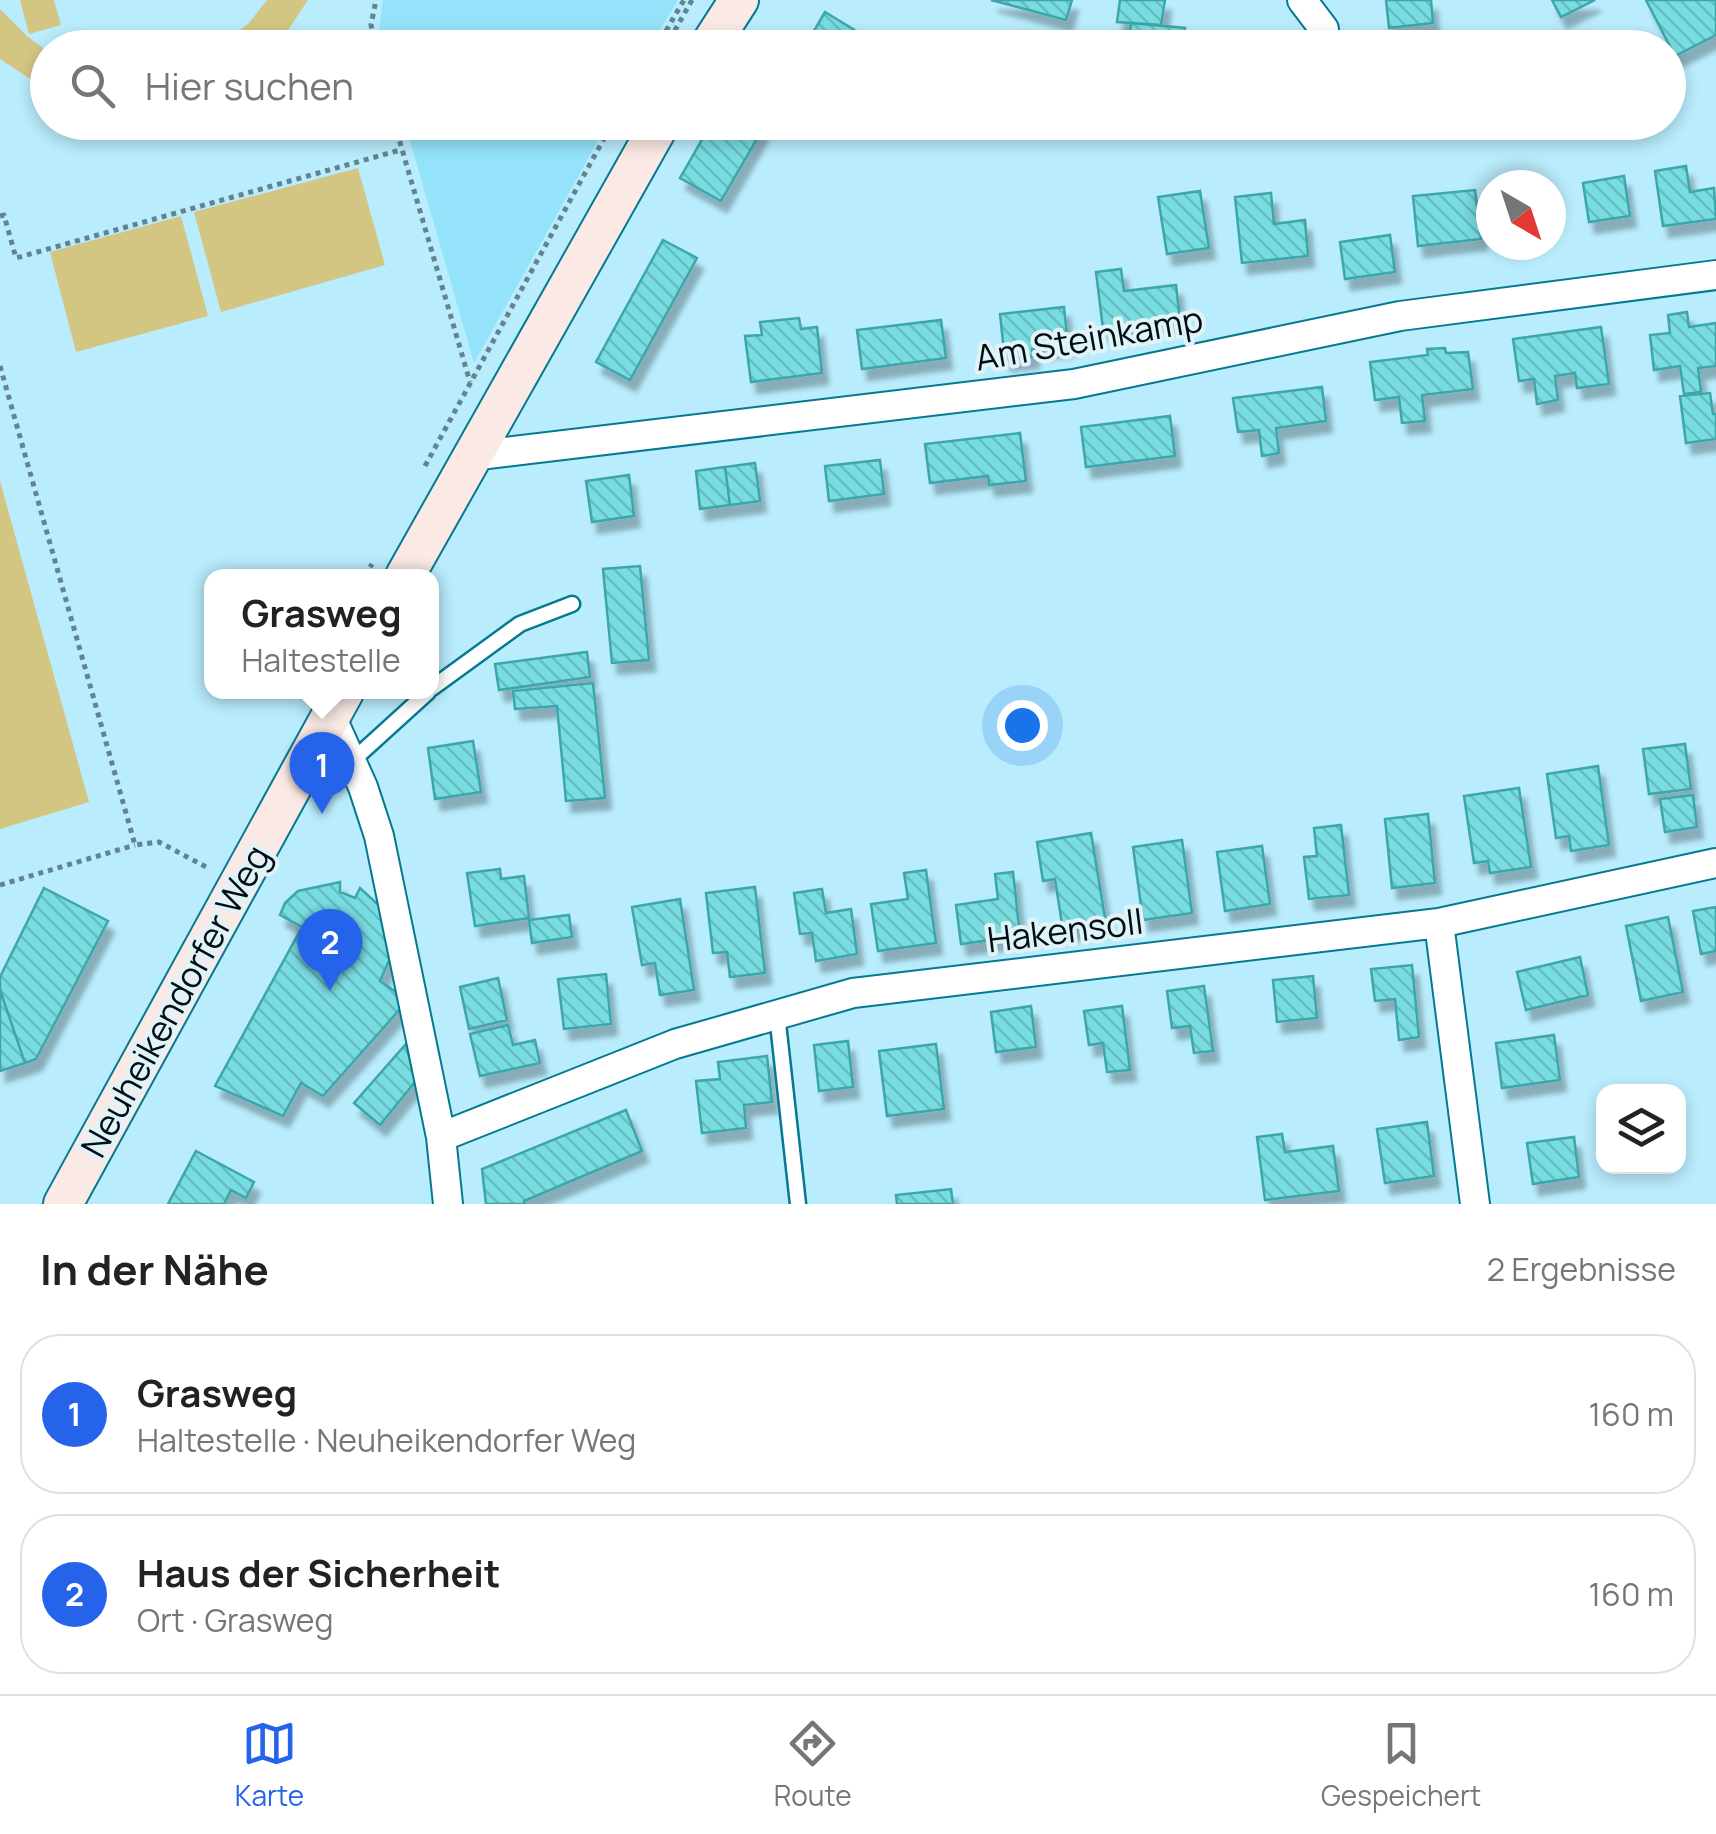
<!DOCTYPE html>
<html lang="de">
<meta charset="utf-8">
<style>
body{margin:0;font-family:Manrope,sans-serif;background:#f6f6f6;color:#222}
.controls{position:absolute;right:30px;bottom:30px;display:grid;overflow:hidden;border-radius:20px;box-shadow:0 5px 15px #0003}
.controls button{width:90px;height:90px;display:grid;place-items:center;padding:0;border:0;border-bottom:2px solid #e0e0e0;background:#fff;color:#222;font:50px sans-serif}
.compass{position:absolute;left:1476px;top:170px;width:90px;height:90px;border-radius:50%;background:#fff;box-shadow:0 5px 15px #0003;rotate:141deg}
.you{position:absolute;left:1022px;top:725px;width:35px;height:35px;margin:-25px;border:8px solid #fff;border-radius:50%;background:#1a73e8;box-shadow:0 0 0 15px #1a73e833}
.badge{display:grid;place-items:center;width:65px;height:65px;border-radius:50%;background:#2563eb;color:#fff;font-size:32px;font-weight:700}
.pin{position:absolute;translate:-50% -82px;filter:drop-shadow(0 2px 5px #0008)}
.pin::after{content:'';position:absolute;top:52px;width:35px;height:30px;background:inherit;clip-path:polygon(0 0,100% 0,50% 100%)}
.popup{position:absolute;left:204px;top:569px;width:235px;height:130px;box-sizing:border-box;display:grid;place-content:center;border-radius:20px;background:#fff;filter:drop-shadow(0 2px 8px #0005);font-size:32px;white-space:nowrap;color:#767676}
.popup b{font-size:38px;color:#222}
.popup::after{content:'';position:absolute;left:50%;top:100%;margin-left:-20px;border:20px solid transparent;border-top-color:#fff}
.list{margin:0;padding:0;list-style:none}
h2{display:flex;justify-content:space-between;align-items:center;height:130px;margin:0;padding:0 40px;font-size:42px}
h2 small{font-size:32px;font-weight:400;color:#767676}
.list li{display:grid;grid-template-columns:65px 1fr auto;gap:30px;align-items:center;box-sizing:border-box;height:160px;margin:0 20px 20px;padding:0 20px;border:2px solid #e0e0e0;border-radius:40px}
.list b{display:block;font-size:38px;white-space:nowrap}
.list p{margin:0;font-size:32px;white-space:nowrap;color:#767676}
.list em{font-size:32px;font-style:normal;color:#767676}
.icon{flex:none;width:55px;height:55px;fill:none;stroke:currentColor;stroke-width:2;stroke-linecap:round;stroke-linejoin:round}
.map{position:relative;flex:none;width:1716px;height:1204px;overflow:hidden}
.search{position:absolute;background:#fff;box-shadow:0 5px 15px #0003;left:30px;right:30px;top:30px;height:110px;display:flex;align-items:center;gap:25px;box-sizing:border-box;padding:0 35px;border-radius:55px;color:#767676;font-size:38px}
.sheet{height:490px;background:#fff}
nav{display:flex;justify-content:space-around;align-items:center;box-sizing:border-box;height:140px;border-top:2px solid #e0e0e0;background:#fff;font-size:28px;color:#767676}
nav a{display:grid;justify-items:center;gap:5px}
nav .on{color:#2563eb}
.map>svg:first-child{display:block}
</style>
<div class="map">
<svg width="1716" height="1204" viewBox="0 0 1716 1204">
<defs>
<pattern id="building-back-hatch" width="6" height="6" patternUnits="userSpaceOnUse" patternTransform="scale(2.5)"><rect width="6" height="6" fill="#78dde1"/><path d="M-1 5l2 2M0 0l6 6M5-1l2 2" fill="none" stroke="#66bcc0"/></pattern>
<filter id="shadow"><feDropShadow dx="6" dy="11" stdDeviation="2.5" flood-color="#0004"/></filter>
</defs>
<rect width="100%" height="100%" fill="#b9ecfc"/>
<!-- built -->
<path fill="#94e3fb" d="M383,0H678L649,48L384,47L379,30Z
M405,123H608L474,363Z"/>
<!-- green -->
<path fill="#d3c683" d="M20,0H54L61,25L29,34Z
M267,0H308L286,33L273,47H219L249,23Z
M0,9L27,36L47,51V90L0,59Z
M358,168L385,265L221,312L194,212Z
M181,216L208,316L76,352L50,252Z
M0,481L89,802L0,829Z"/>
<!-- building -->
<path fill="url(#building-back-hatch)" stroke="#3da6aa" stroke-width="2.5" filter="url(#shadow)" d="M991,0H1072L1066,20Z
M1120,0H1165L1161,25L1117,22Z
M1386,0H1431L1433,23L1389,28Z
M1552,0H1595L1561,17Z
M1646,0H1716V35L1675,56Z
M825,12L861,34L853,48H804Z
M1131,23L1185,28L1183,48H1128Z
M712,122H749L762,130L721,201L680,178Z
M1686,166L1690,192L1714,188L1716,219L1663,226L1655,171Z
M1624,176L1630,216L1589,222L1583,183Z
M1475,190L1481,239L1418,246L1413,196Z
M1200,191L1209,248L1167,254L1158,197Z
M1271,193L1274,224L1305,220L1308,256L1242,263L1235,197Z
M1390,235L1395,272L1345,279L1340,242Z
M663,240L697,258L630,380L596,362Z
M1121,269L1124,291L1176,285L1180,320L1103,329L1096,272Z
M1064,307L1068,345L1032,349L1033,357L1005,360L1000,314Z
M1687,312L1689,327L1716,323V366L1698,368L1701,392L1684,394L1680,366L1654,370L1650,335L1670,333L1668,315Z
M799,318L801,329L817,327L822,373L751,382L745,336L762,335L760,322Z
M941,320L946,358L862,369L857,330Z
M1601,327L1609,384L1577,388L1575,373L1555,376L1558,400L1537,404L1534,379L1519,381L1513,339Z
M1445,348L1446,353L1468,352L1473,389L1422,395L1425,421L1402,423L1399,397L1375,400L1370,362L1428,355L1427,349Z
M1322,387L1326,421L1276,428L1279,453L1262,456L1259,430L1238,432L1233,398Z
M1710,393L1713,414H1716V439L1686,443L1680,396Z
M1170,416L1175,456L1086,467L1081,427Z
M1020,433L1026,481L989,485L988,476L930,483L925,444Z
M880,460L884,494L829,501L825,466Z
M755,463L760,501L730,505L725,467Z
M725,467L730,505L700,509L696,471Z
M629,475L634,516L592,522L586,481Z
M640,566L649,660L612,663L603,569Z
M587,652L590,677L499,690L495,664Z
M593,683L605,798L566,801L557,706L515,709L513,691Z
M473,741L481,792L435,799L428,748Z
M1685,744L1691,789L1649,794L1643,749Z
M1598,766L1609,845L1571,851L1569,836L1556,838L1547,774Z
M1519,788L1531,867L1490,873L1488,861L1474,863L1464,796Z
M1693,795L1697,827L1665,832L1660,799Z
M1428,814L1435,883L1392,888L1385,819Z
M1341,825L1349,895L1309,899L1304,857L1317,856L1314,828Z
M1091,833L1106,924L1063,931L1055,879L1043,881L1037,842Z
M1182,840L1192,913L1143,920L1133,847Z
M1262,846L1270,904L1225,911L1217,852Z
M500,869L501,879L524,876L529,918L475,926L467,873Z
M926,870L936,943L878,951L871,904L908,899L904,873Z
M1013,872L1020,936L961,944L956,905L998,899L995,874Z
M340,882V892L355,898L360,888L385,911L394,949L380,981L408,1000L323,1096L301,1083L283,1116L215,1086L302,927L280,915L285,903L298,891Z
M755,887L765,973L730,977L727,952L713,953L706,893Z
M44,888L108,921L36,1059L25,1063L0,990V977Z
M822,889L826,913L851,909L857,954L816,961L812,933L800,934L794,893Z
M680,899L694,990L660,995L655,963L642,965L632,907Z
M1716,907V951L1701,954L1693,911Z
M569,915L572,937L532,943L529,920Z
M1668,917L1683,992L1641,1001L1626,926Z
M1580,957L1588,995L1526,1010L1517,972Z
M1412,965L1419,1037L1399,1040L1395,999L1375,1001L1371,969Z
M606,974L611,1024L564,1029L558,979Z
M1313,976L1317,1018L1277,1022L1273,980Z
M498,978L507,1020L469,1029L460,987Z
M1204,986L1213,1051L1194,1053L1190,1026L1172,1028L1167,991Z
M0,990L25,1063L0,1071Z
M1031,1006L1036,1047L996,1052L991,1012Z
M1122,1006L1130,1070L1107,1072L1103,1043L1089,1045L1084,1011Z
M508,1025L513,1045L535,1040L540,1063L480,1076L470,1034Z
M1554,1035L1560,1080L1502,1088L1496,1043Z
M848,1041L853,1087L819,1091L814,1045Z
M406,1044L415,1082L380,1125L354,1103Z
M936,1044L944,1109L887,1116L879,1051Z
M767,1056L772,1102L744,1105L746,1128L702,1133L696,1081L720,1079L718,1062Z
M626,1110L642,1151L524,1201L525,1204H486L482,1169Z
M1427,1122L1434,1176L1385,1183L1377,1129Z
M1282,1134L1285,1152L1333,1146L1339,1191L1265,1200L1257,1137Z
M1574,1137L1579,1177L1533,1184L1527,1143Z
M196,1151L254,1182L246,1198L231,1190L224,1204H168Z
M951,1189L953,1204H897L896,1195Z"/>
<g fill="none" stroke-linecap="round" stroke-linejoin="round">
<defs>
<path id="lane" d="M432,688L520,624L572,604
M351,762L428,692
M777,1014L798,1204"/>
<path id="street" d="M1302,0L1324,29
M471,456L1074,384L1400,316L1716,275
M331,716L363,787L379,836L441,1137L448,1204
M1439,923L1475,1204
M441,1137L675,1044L853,993L1439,923L1716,863"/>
<path id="secondary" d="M708,48L739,0
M405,576L661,122
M63,1204L344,692"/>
</defs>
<!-- lane casing -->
<use href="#lane" stroke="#057991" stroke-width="19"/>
<!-- street casing -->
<use href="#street" stroke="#057991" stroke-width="32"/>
<!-- secondary casing -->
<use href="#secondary" stroke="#057991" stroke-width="42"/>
<!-- path -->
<path stroke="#62848f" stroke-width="5" stroke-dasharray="5 5" stroke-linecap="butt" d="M376,48L371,25L376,0
M656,48L684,0
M665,48L692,0
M394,122L470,382
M0,216L4,215L16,258L400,150
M0,366L135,845L159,842L208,868
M425,466L613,122
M365,576L372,564
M0,885L135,845"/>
<!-- lane -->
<use href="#lane" stroke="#fff" stroke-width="14"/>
<!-- street -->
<use href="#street" stroke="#fff" stroke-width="28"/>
<!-- secondary -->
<use href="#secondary" stroke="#fae9e4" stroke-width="38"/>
</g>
<g text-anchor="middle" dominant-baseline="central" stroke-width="8" stroke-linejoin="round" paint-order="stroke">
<!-- street labels -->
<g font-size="35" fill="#000f15" stroke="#e2f3f8">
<text transform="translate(1089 338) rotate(-10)">Am Steinkamp</text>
<text transform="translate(1065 930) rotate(-7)">Hakensoll</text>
<text transform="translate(175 1001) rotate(-61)">Neuheikendorfer Weg</text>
</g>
</g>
</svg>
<div class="controls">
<button><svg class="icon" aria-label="layers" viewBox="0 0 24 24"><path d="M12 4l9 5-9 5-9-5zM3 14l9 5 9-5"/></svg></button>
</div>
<svg class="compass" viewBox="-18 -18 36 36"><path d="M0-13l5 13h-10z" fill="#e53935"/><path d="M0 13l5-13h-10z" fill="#767676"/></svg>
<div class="you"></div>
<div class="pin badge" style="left:322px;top:814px">1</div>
<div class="popup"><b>Grasweg</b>Haltestelle</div>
<div class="pin badge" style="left:330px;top:991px">2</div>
<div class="search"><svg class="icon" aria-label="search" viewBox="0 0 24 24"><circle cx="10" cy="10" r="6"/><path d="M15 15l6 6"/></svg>Hier suchen</div>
</div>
<section class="sheet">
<h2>In der Nähe<small>2 Ergebnisse</small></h2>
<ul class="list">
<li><span class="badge">1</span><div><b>Grasweg</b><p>Haltestelle · Neuheikendorfer Weg</p></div><em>160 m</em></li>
<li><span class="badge">2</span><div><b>Haus der Sicherheit</b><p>Ort · Grasweg</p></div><em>160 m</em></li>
</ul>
</section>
<nav>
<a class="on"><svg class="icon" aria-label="map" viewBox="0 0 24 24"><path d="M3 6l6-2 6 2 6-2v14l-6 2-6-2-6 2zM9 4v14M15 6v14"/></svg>Karte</a>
<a><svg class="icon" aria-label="directions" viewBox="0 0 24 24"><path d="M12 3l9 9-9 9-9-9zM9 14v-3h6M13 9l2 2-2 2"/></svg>Route</a>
<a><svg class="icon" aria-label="saved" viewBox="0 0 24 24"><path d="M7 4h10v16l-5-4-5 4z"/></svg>Gespeichert</a>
</nav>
